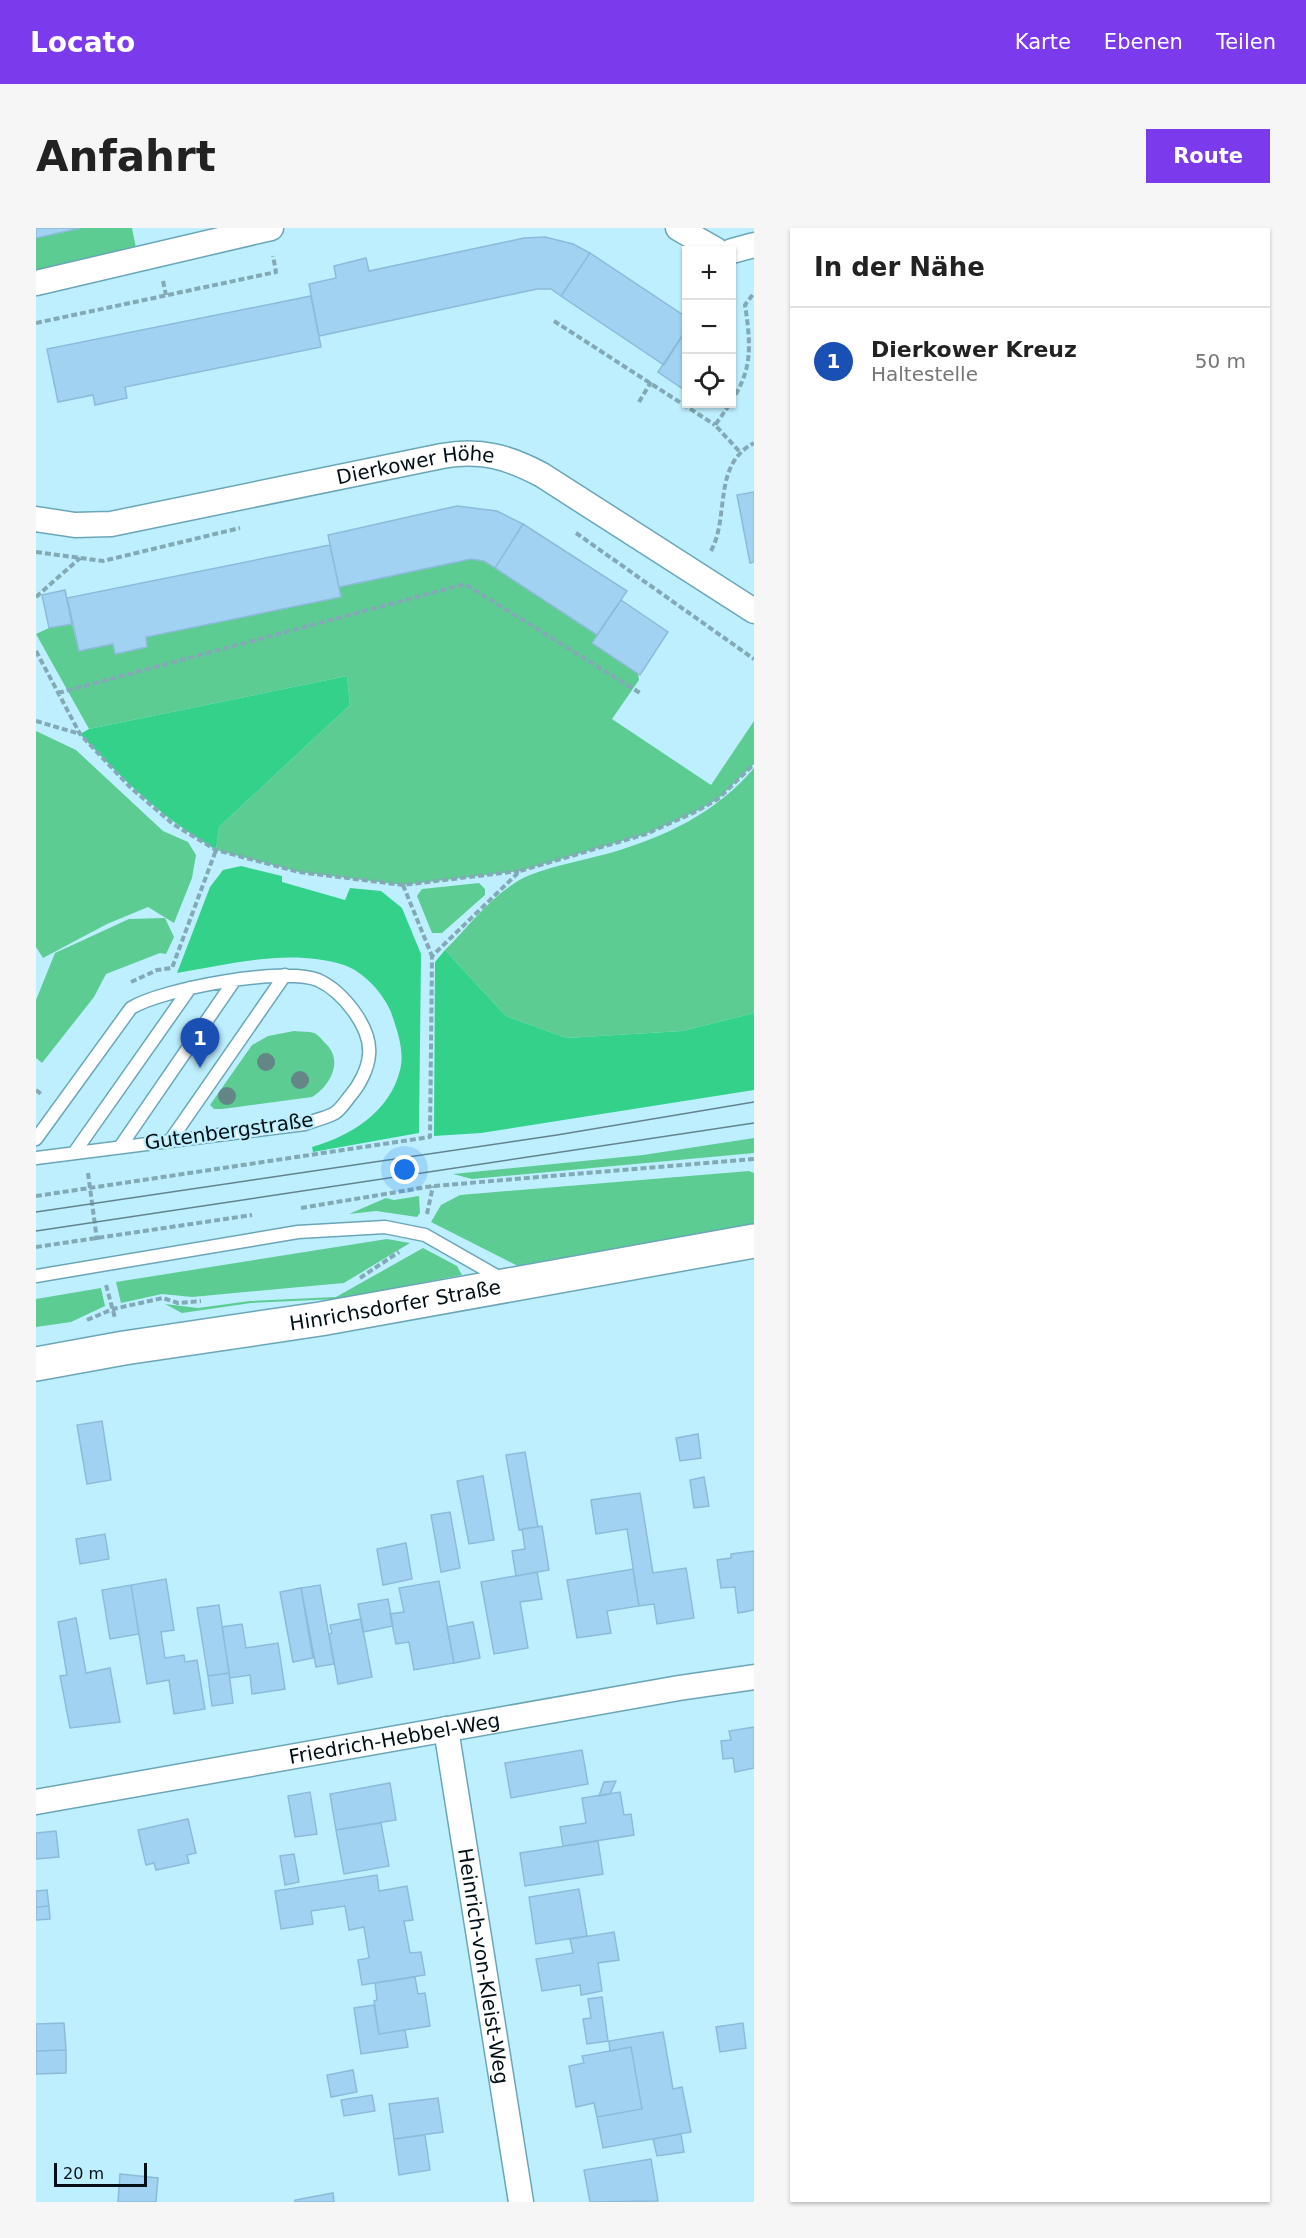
<!DOCTYPE html>
<html lang="de">
<meta charset="utf-8">
<style>
body{margin:0;font-family:"DejaVu Sans",sans-serif;background:#f6f6f6;color:#222}
.controls{position:absolute;right:18px;top:18px;display:grid;overflow:hidden;border-radius:0px;box-shadow:0 2px 4px #0004}
.controls button{width:54px;height:54px;display:grid;place-items:center;padding:0;border:0;border-bottom:2px solid #e0e0e0;background:#fff;color:#222;font:30px sans-serif}
.scale{position:absolute;left:18px;bottom:15px;width:93px;box-sizing:border-box;padding-left:6px;border:3px solid #000f15;border-top:0;font-size:16px;line-height:21px;white-space:nowrap;color:#000f15;-webkit-text-stroke:4px #beeffe;paint-order:stroke}
.you{position:absolute;left:369px;top:942px;width:21px;height:21px;margin:-15px;border:4px solid #fff;border-radius:50%;background:#1a73e8;box-shadow:0 0 0 9px #1a73e833}
.badge{display:grid;place-items:center;width:39px;height:39px;border-radius:50%;background:#7c3aed;color:#fff;font-size:20px;font-weight:700}
.pin{position:absolute;translate:-50% -50px;filter:drop-shadow(0 2px 3px #0008)}
.pin::after{content:'';position:absolute;top:32px;width:21px;height:18px;background:inherit;clip-path:polygon(0 0,100% 0,50% 100%)}
.list{margin:0;padding:0;list-style:none}
h2{display:flex;justify-content:space-between;align-items:center;height:78px;margin:0;padding:0 24px;font-size:26px}
h2 small{font-size:20px;font-weight:400;color:#767676}
.list li{display:grid;grid-template-columns:39px 1fr auto;gap:18px;align-items:center;box-sizing:border-box;height:108px;padding:0 24px;border-top:2px solid #e0e0e0}
.list b{display:block;font-size:22px;white-space:nowrap}
.list p{margin:0;font-size:20px;white-space:nowrap;color:#767676}
.list em{font-size:20px;font-style:normal;color:#767676}
.icon{flex:none;width:33px;height:33px;fill:none;stroke:currentColor;stroke-width:2;stroke-linecap:round;stroke-linejoin:round}
.map{position:relative;flex:none;width:718px;height:1974px;overflow:hidden;border-radius:0px}
header{display:flex;align-items:center;gap:36px;box-sizing:border-box;height:84px;padding:0 30px;background:#7c3aed;color:#fff}
header strong{font-size:28px}
nav{display:flex;gap:33px;margin-inline-start:auto;font-size:21px}
.intro{display:flex;align-items:center;justify-content:space-between;box-sizing:border-box;height:144px;padding:0 36px}
h1{margin:0;font-size:42px}
.button{padding:15px 27px;border-radius:0px;background:#7c3aed;color:#fff;font-size:21px;font-weight:700}
main{display:flex;gap:36px;padding:0 36px}
aside{flex:1;background:#fff;border-radius:0px;box-shadow:0 2px 4px #0004}
.map>svg:first-child{display:block}
</style>
<header>
<strong>Locato</strong>
<nav><a>Karte</a><a>Ebenen</a><a>Teilen</a></nav>
</header>
<div class="intro"><h1>Anfahrt</h1><a class="button">Route</a></div>
<main>
<div class="map">
<svg width="718" height="1974" viewBox="0 0 718 1974">
<rect width="100%" height="100%" fill="#beeffe"/>
<!-- green -->
<path fill="#5dcc93" d="M45,0H96L100,20L0,43V10Z
M435,331L448,333L561,407L556,415L602,446L603,452L576,491L675,557L718,493V536L682,571L661,583L610,606L484,643L367,657L263,644L180,622L183,599L314,477L311,448L53,501L0,406L13,400L36,396L43,423L77,416L80,426L111,419L110,409L305,369L303,359Z
M0,503L40,522L127,603L152,614L160,627L156,650L138,695L112,679L71,696L7,730L0,719Z
M718,540V785L646,803L531,810L470,788L409,722C434,697 460,661 494,647C520,637 548,632 574,625C629,609 680,585 718,540Z
M443,655L449,661V667L406,705H396L381,668L386,661Z
M129,690L138,709L130,726L124,725L70,746L58,769L6,835L0,830V772L19,725L93,691Z
M258,803C264,804 273,803 278,805C281,806 286,811 288,814C309,832 294,858 276,869L186,881H178L174,877L216,817L232,808Z
M718,910V925L436,951L417,946L607,927Z
M713,943L718,945V997L484,1039L395,994L405,977L424,967Z
M383,968L384,985L381,989L340,983L313,986L350,970L358,972Z
M351,1011L374,1015L308,1055L156,1069L126,1066L85,1075L80,1054Z
M387,1020L421,1038L426,1047L301,1071L215,1075L146,1085L129,1076L162,1080L214,1073L300,1069Z
M65,1060L69,1078L35,1094L0,1099V1071Z"/>
<!-- forest -->
<path fill="#34d18b" d="M311,448L314,477L183,599L180,622C123,587 90,555 44,506L53,501Z
M205,638L246,648V654L309,672L314,660L345,663L366,680L385,726L383,905L277,924L276,919C314,908 354,884 364,842C369,823 361,802 355,784C347,765 328,744 308,737C253,720 196,736 141,745L174,659L187,642Z
M409,722L470,788L531,810L646,803L718,785V862L445,905L398,908L399,734Z"/>
<!-- building -->
<path fill="#a2d2f2" stroke="#8cbbda" stroke-width="1.5" d="M0,0H45L0,10Z
M509,9L537,16L554,25L525,68L515,61H501L283,108L273,56L300,50L298,38L330,30L333,43L488,10Z
M554,25L650,89V102L628,137L525,68Z
M275,68L285,119L89,159L91,170L59,177L57,167L22,174L11,121Z
M650,102V163L622,144Z
M718,264V334L714,335L701,267Z
M421,278L461,283L487,296L459,340L448,333L435,331L303,359L292,307Z
M487,296L591,363L561,407L459,340Z
M294,317L305,369L110,409L111,419L79,426L77,416L43,423L31,370Z
M29,362L36,396L13,400L6,367Z
M585,372L632,404L604,447L556,415Z
M66,1193L75,1252L51,1256L41,1197Z
M662,1206L665,1230L644,1233L640,1210Z
M489,1224L502,1299L483,1302L470,1227Z
M447,1248L458,1312L433,1316L421,1253Z
M668,1249L673,1278L658,1280L654,1252Z
M604,1265L617,1345L650,1340L658,1390L621,1396L618,1376L603,1378L591,1301L560,1306L555,1272Z
M414,1284L424,1340L405,1344L395,1287Z
M506,1298L513,1342L480,1348L476,1323L489,1321L486,1301Z
M69,1306L73,1331L44,1336L40,1311Z
M370,1315L376,1351L347,1357L341,1321Z
M718,1323V1382L702,1385L699,1359L685,1360L681,1332L695,1330V1326Z
M597,1341L603,1378L571,1383L575,1405L541,1410L531,1352Z
M501,1344L506,1371L484,1374L492,1420L458,1426L445,1354Z
M130,1351L138,1402L125,1404L129,1430L148,1427L149,1434L161,1432L169,1481L138,1486L133,1452L111,1456L95,1357Z
M403,1353L418,1435L378,1442L373,1414L360,1416L354,1386L368,1384L363,1360Z
M95,1357L103,1406L74,1411L66,1362Z
M284,1357L298,1436L280,1439L265,1360Z
M265,1360L277,1430L257,1434L244,1364Z
M352,1371L357,1398L327,1404L322,1376Z
M183,1377L193,1445L172,1448L161,1380Z
M40,1390L50,1445L74,1440L84,1494L34,1500L24,1448L31,1447L22,1394Z
M325,1391L336,1449L302,1456L293,1406L296,1405L294,1397Z
M437,1394L444,1430L418,1435L411,1399Z
M206,1396L210,1420L242,1415L249,1461L216,1466L214,1447L194,1450L186,1399Z
M193,1445L197,1475L176,1478L172,1448Z
M718,1499V1540L699,1544L697,1530L687,1531L685,1513L695,1512L693,1503Z
M546,1522L552,1556L475,1570L469,1535Z
M580,1553L574,1566L563,1568L568,1554Z
M354,1555L360,1592L300,1602L294,1566Z
M274,1564L281,1606L259,1609L252,1568Z
M584,1564L588,1587L595,1586L598,1607L527,1618L524,1599L550,1595L546,1570Z
M152,1591L160,1625L151,1627L153,1635L120,1642L118,1635L110,1637L102,1602Z
M345,1595L353,1638L308,1646L300,1602Z
M20,1603L23,1629L0,1631V1605Z
M562,1613L567,1646L489,1658L484,1625Z
M258,1626L263,1654L249,1657L244,1628Z
M341,1647L343,1663L371,1658L377,1692L368,1693L374,1725L385,1724L389,1747L326,1757L322,1732L333,1730L328,1699L313,1702L309,1678L275,1683L277,1696L245,1701L239,1663Z
M543,1661L551,1708L500,1716L493,1669Z
M11,1662L13,1678L0,1679V1663Z
M13,1678L14,1691L0,1692V1679Z
M578,1704L583,1732L562,1735L566,1763L545,1767L544,1757L506,1763L500,1731L537,1725L534,1711Z
M379,1749L382,1766L389,1765L394,1798L343,1806L338,1773L341,1772L339,1755Z
M566,1769L572,1813L551,1816L547,1791L555,1790L552,1771Z
M338,1777L343,1806L369,1802L372,1819L325,1826L318,1780Z
M28,1795L30,1822L0,1823V1796Z
M707,1795L710,1820L684,1824L680,1799Z
M627,1804L637,1861L646,1859L655,1904L567,1920L561,1889L606,1881L595,1819L574,1823L573,1813Z
M595,1819L606,1881L561,1889L558,1875L540,1879L533,1838L548,1835L546,1828Z
M30,1822V1845L0,1846V1823Z
M317,1842L321,1864L295,1869L291,1847Z
M336,1867L339,1883L308,1888L305,1872Z
M402,1870L407,1904L358,1911L353,1876Z
M645,1906L648,1924L621,1928L617,1911Z
M389,1907L394,1942L363,1947L358,1911Z
M615,1931L622,1973L554,1974L548,1942Z
M84,1946L122,1950L120,1974H82Z
M297,1965L298,1974H259V1972Z"/>
<g fill="none" stroke-linecap="round" stroke-linejoin="round">
<defs>
<path id="lane" d="M0,911L95,780C126,761 248,738 282,752C306,763 336,799 333,827C332,841 323,858 314,868C310,873 305,881 299,885C290,890 279,892 269,896L0,930
M134,913L249,747
M84,919L198,753
M38,925L154,760
M0,1048L262,1004L349,999L389,1007L466,1051"/>
<g id="street">
<path d="M642,0L680,22"/>
<path d="M696,23L718,17"/>
<path d="M0,55L235,0"/>
<path id="s1" d="M0,291L39,297L75,296L406,228C445,221 472,229 506,247L718,383"/>
<path id="s2" d="M410,1501L485,1974"/>
<path id="s3" d="M0,1574L643,1460L718,1449"/>
</g>
<g id="secondary">
<path id="s4" d="M0,1136L88,1120L284,1091L718,1013"/>
</g>
</defs>
<!-- lane casing -->
<use href="#lane" stroke="#6aa6b8" stroke-width="15"/>
<!-- street casing -->
<use href="#street" stroke="#6aa6b8" stroke-width="27"/>
<!-- secondary casing -->
<use href="#secondary" stroke="#6aa6b8" stroke-width="36"/>
<!-- path -->
<path stroke="#82a9b5" stroke-width="4" stroke-dasharray="6 3" stroke-linecap="butt" d="M127,53L130,67
M518,93L679,197
M0,95L240,44L237,28
M603,174L615,154
M703,223L679,197C713,151 718,135 709,77L718,65
M540,305L718,431
M675,323C694,288 676,237 718,215
M0,324L67,333L204,300
M0,369L44,330
M0,423L44,506L94,559L137,596L180,622L263,644L367,657L483,643
M22,465L429,356L604,465
M0,493L44,506
M367,657L396,728
M95,754L121,742L136,740L180,622
M0,862L5,866
M52,945L61,1012
M0,968L394,909L396,728L484,643L610,606L661,583L682,571L718,536
M265,980L397,958L718,931
M391,986L397,958
M0,1019L216,987
M324,1050L363,1024
M70,1057L79,1090
M51,1092L77,1081L127,1070L142,1075L165,1073"/>
<!-- lane -->
<use href="#lane" stroke="#fff" stroke-width="12"/>
<!-- street -->
<use href="#street" stroke="#fff" stroke-width="24"/>
<!-- secondary -->
<use href="#secondary" stroke="#fff" stroke-width="33"/>
<!-- tram -->
<path stroke="#62838e" stroke-width="1.5" d="M0,984L521,907L718,874
M0,1003L718,895"/>
</g>
<!-- trees -->
<g fill="#638686">
<circle cx="230" cy="834" r="9"/>
<circle cx="264" cy="852" r="9"/>
<circle cx="191" cy="868" r="9"/>
</g>
<g text-anchor="middle" dominant-baseline="central" stroke-width="4.5" stroke-linejoin="round" paint-order="stroke">
<!-- street labels -->
<g font-size="20" fill="#000f15" stroke="#beeffe">
<text stroke="none"><textPath href="#s1" startOffset="386">Dierkower Höhe</textPath></text>
<text transform="translate(193 903) rotate(-8)">Gutenbergstraße</text>
<text stroke="none"><textPath href="#s4" startOffset="364">Hinrichsdorfer Straße</textPath></text>
<text stroke="none"><textPath href="#s3" startOffset="364">Friedrich-Hebbel-Weg</textPath></text>
<text stroke="none"><textPath href="#s2" startOffset="240">Heinrich-von-Kleist-Weg</textPath></text>
</g>
</g>
</svg>
<div class="controls">
<button>+</button>
<button>−</button>
<button><svg class="icon" aria-label="locate" viewBox="0 0 24 24"><circle cx="12" cy="12" r="6"/><path d="M12 2v4M12 18v4M2 12h4M18 12h4"/></svg></button>
</div>
<div class="scale">20 m</div>
<div class="you"></div>
<div class="pin badge" style="left:164px;top:840px;background:#1a4fb4">1</div>
</div>
<aside>
<h2>In der Nähe<small></small></h2>
<ul class="list">
<li><span class="badge" style="background:#1a4fb4">1</span><div><b>Dierkower Kreuz</b><p>Haltestelle</p></div><em>50 m</em></li>
</ul>
</aside>
</main>
